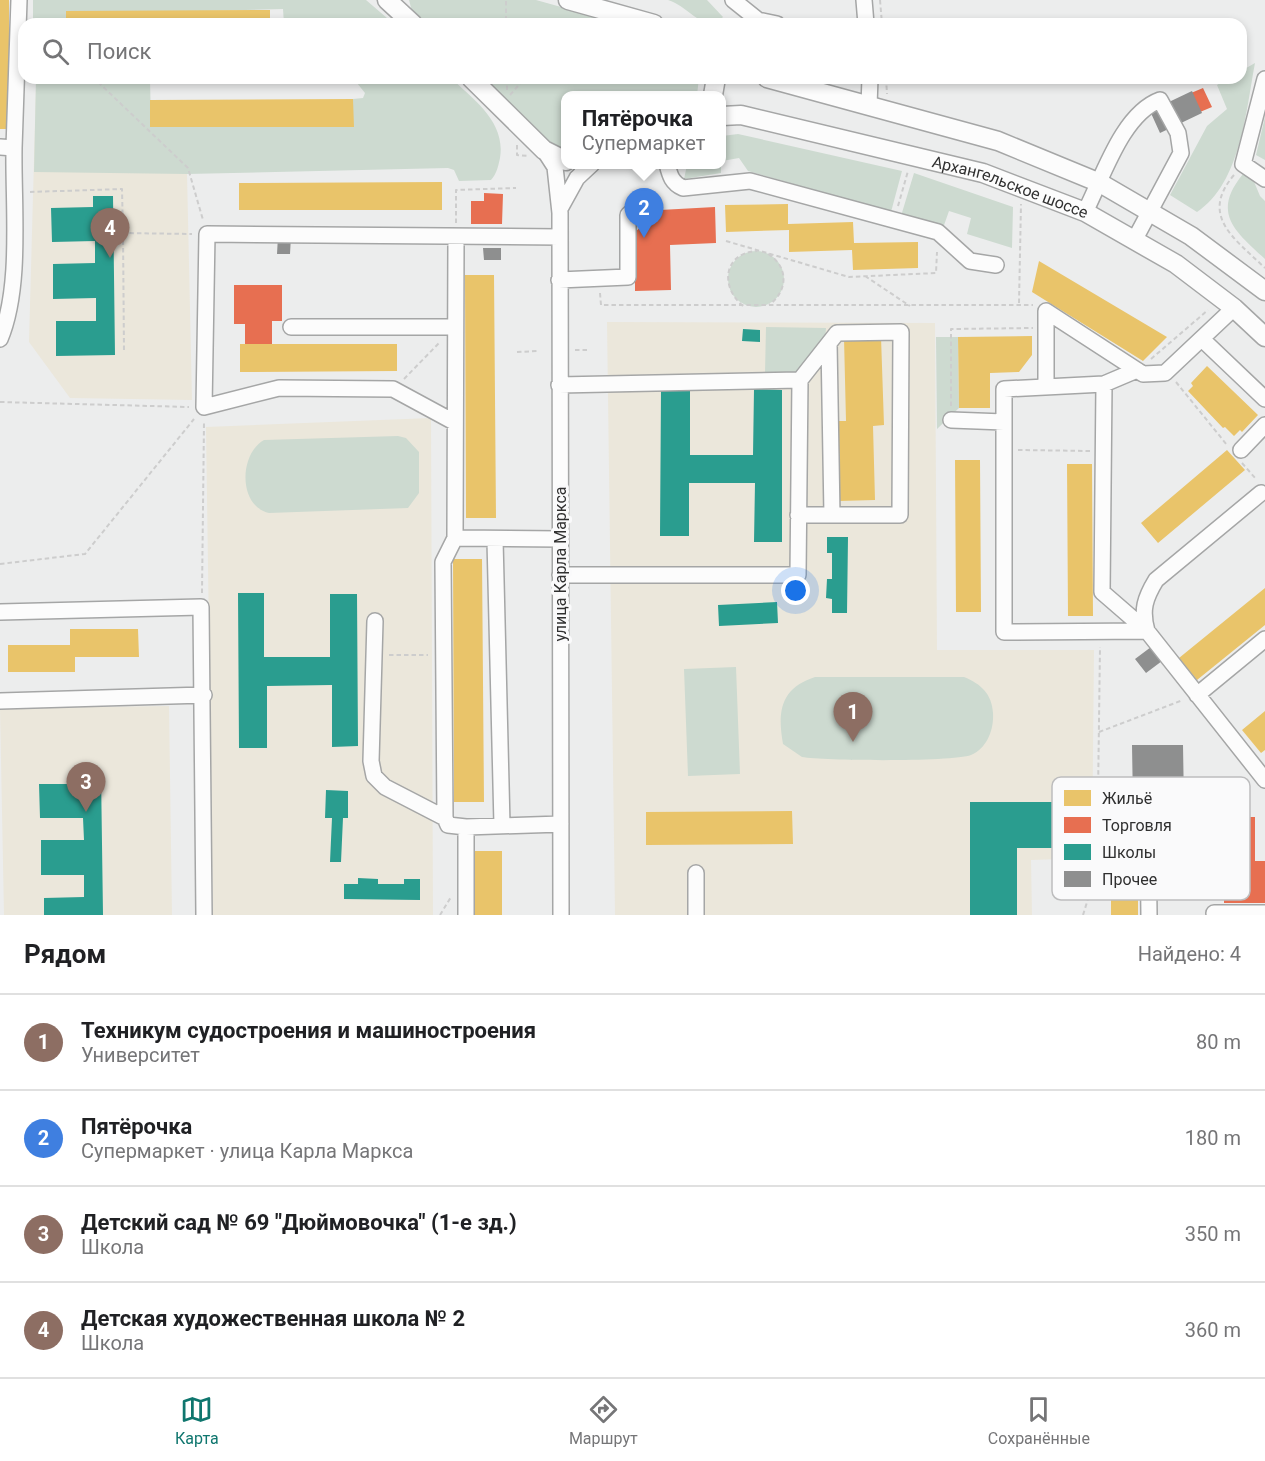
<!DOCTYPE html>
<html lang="ru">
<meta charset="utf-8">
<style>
body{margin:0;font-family:Roboto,sans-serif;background:#f2f2f2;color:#202124}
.you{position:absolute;left:796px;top:591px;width:21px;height:21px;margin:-15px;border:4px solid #fff;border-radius:50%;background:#1a73e8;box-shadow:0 0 0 9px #1a73e833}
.badge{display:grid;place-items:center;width:39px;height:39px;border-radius:50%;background:#0f766e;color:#fff;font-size:20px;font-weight:700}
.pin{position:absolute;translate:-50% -50px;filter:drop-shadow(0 2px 3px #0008)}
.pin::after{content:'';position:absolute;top:32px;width:21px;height:18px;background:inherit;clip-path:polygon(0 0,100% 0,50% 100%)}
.popup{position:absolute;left:561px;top:91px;width:165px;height:78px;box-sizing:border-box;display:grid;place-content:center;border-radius:12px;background:#fff;filter:drop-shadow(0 2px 4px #0005);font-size:20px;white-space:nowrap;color:#757577}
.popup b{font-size:22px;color:#202124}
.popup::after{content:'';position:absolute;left:50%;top:100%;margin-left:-12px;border:12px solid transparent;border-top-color:#fff}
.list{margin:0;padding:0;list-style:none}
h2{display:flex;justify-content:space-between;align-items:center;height:78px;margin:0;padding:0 24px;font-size:26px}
h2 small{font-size:20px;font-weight:400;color:#757577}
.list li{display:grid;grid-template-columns:39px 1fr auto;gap:18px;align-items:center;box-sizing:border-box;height:96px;padding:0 24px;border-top:2px solid #e0e0e0}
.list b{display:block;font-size:22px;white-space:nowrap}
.list p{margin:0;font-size:20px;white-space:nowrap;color:#757577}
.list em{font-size:20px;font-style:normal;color:#757577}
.icon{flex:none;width:33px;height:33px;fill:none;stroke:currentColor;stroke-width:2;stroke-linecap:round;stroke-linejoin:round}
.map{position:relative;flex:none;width:1265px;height:915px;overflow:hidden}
.search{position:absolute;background:#fff;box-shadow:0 3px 9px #0003;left:18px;right:18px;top:18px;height:66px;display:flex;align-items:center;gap:15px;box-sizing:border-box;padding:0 21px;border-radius:18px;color:#757577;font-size:22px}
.sheet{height:462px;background:#fff}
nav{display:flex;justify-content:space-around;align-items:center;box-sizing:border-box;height:84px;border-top:2px solid #e0e0e0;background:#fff;font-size:16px;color:#757577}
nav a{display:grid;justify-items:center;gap:3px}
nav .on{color:#0f766e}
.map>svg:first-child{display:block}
</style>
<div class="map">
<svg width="1265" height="915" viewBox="0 0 1265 915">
<rect width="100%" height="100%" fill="#eceded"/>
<!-- education -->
<path fill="#ebe7db" d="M36,86L98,88L187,174L192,400L70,398L29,342Z
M607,322L935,323L937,650H1094L1092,858L1031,860L1032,915H615Z
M431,418L433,915H213L206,427Z
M169,706L172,915H4L0,708Z"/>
<!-- green -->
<path fill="#cddad0" d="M33,0H366L394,24H284L283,9L203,11L66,24H33Z
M409,0H536L622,24H422L413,15Z
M668,0H707L723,17L716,24C696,24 687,6 668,0Z
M1255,63C1246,110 1241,183 1197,212L1170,195L1207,126L1227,109L1217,85L1228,78H1241V71Z
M36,78H150L151,127H353V99L363,98L365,93L353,78H451C474,100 506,122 500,158C498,167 497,173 491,180L459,181L454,170L448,168L187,174L34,172Z
M483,78H699L697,95H566V151L541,136Z
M1265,117V160L1256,155Z
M738,134L902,171L891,212L748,171L739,158L722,161V136Z
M687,165H721V173L684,179Z
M914,173L1013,207L1012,248L967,234L971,218L949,211L943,228L901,216Z
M1243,174L1252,177L1260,196L1265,201V259C1235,231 1211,213 1243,174Z
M728 279a28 28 0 1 1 56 0a28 28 0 1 1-56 0Z
M766,327L826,328L825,341L799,374L765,373Z
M936,337H958L959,408L937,429Z
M398,436L406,438L419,452V493L408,508L269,513C238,506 239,454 264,440Z
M736,667L740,774L688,776L684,669Z
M815,677H964C981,684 992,694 993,713C994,730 987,748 971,755C953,762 825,761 802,757L783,744C777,711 781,688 815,677Z"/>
<!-- homes -->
<path fill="#e9c46a" d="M0,0H9V129H0Z
M270,10V24H66V11Z
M353,99L354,127H150V100Z
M442,182V210H239V183Z
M788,204V224L853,222L854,243L918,242V268L853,270L852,250L789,252V230L726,232L725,205Z
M1039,261L1167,337L1143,361L1032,292Z
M465,275H494L496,518H466Z
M1032,336V355L1019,372L990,373V408H959L958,337Z
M881,337L884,425L873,426L875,500L839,501L837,421H846L844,338Z
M240,344H397V371L240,372Z
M1207,366L1258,415L1242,432L1240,430L1234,436L1225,427L1223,428L1188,391L1193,386L1191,383Z
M1227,450L1245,470L1158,543L1141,523Z
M955,460H980L981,612H956Z
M1067,464H1092L1093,616H1068Z
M453,559H482L484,802H454Z
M1265,588V625L1197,680L1179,658Z
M70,629H138L139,657H75V672H8V645H70Z
M1265,711V750L1261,753L1242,730Z
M792,811L793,844L646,845V812Z
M1111,842H1138V915H1111Z
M472,851H502V915H473Z"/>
<!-- shops -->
<path fill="#e76f51" d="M1203,88L1212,107L1200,112L1191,93Z
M484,193L503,194L502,224H471V201H484Z
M715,207L716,243L670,245L671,290L635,291V232L660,210Z
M234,285H282V321H272V344H245V324H234Z
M1216,807H1245V817H1255V861H1265V903H1224V896H1192V857H1219Z"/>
<!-- schools -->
<path fill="#2a9d8f" d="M93,196H113L115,355L56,356V321H96V298L53,299V264L95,263V241L52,242L51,208L93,207Z
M743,329L760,330V342L742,341Z
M754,389L782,390V542H754L755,483H689V536H660L661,391H690V455H753Z
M827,537H848L847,613H832V599L826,598L827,579H832V553H827Z
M238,593H264V657H330V594H357L358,746L332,747V685L267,686V748H239Z
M777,602L778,623L719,626L718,605Z
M81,773H101L103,915H44V898L84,897V875H41V840H84L83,818H40L39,784H81Z
M326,790L348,791V818H343L341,862H330L332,818H325Z
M970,802H1087V848H1017V915H970Z
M358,878L378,879V884H404V879H420V900L344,899V884H358Z"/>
<!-- building -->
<path fill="#8e8f8f" d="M1192,91L1202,113L1160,133L1150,111Z
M278,236H291L290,254H277Z
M483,248H501V260H484Z
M1151,647L1162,661L1146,673L1135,659Z
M1132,745H1183L1184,804H1133Z"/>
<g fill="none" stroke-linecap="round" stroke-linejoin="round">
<defs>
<path id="minor" d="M733,0L758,20L777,24
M864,0L866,24
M1265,79L1243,164L1265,179
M869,106L870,78
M0,147L14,148L19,0
M544,150L555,167L560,213L561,915
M667,164C670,176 672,183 683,188L750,181L938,232L970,261L996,265
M561,207L577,178L592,164
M1085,212C1103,177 1122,114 1160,100L1178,133L1181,153L1135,239
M456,238L455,538L560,539
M559,280L628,277V215L644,200
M291,327H455
M0,339C22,287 13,205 14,148
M1203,340L1265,399
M829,343L832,515
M1137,370L1104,384L1004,389V632L1147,631
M1104,384L1102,592L1147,631L1265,780
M559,385L800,380L798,575H560
M1046,386V311L1143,374L1165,373L1234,308
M951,420L1004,422
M454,422L393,389L279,388L204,407L207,234L560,237
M1241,450L1265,425
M798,515H900L901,332L837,333L800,380
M455,538L443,562L445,818L448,825L466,827
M495,540L502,825
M0,612L201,607L204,915
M375,621L371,761L374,776L385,787L445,818
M1147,631C1141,610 1145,598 1156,580L1261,493
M1197,695L1265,639
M0,701L204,695
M1148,831L1149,915
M696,873V915
M1214,913H1265
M466,915V827L561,824"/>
<g id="major">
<path d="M387,0L413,24"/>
<path d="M568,0L654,24"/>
<path d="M471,78L544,150L566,161"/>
<path d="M767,78L998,141L1100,183L1191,236L1265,291"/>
<path d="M713,95L716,78"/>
<path id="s1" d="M722,116L741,115L983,173L1085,212L1176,264L1234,308L1265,337"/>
<path d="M582,164H583"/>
</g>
</defs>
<!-- minor casing -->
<use href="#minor" stroke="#a5a6a6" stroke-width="18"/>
<!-- major casing -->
<use href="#major" stroke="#a5a6a6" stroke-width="21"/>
<!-- path -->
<path stroke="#cdcdcd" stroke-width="2" stroke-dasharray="4.5 3" stroke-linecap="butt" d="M880,0L882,24
M506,1V24
M76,78L98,82L188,168L203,220
M507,78V91
M886,78L887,94
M510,95L525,78
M517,145V155L528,156
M1234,175C1199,216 1235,239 1265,268
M30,192L122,189L123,233L192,234
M898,206L908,171
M456,223V190L516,188
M123,233L124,352
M726,241L849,277L936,273L937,252
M768,254C789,267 788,291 769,305
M865,276L910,306
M600,293L601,305H1033
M1019,303L1021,204
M743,306C720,287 723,253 757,251
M575,350H590
M517,352L538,351
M1151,359L1208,310
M404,379L440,342
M1176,382L1227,445
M0,402L189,407
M951,406V329L1033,328
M1018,450L1091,451
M1242,463L1256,479
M0,564L85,554L194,419
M202,593L204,422
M389,655H428
M1099,732L1183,700
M1100,832H1133
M440,915L451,897
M1083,915L1097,870L1100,647"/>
<!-- minor -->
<use href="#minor" stroke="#fcfcfc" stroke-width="15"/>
<!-- major -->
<use href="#major" stroke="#fcfcfc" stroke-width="18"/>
</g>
<g text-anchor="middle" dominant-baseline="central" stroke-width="6" stroke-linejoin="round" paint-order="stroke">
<!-- street labels -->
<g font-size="16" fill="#303030" stroke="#fafafb">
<text stroke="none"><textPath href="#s1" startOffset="298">Архангельское шоссе</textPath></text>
<text transform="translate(560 564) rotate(-90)">улица Карла Маркса</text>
</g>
</g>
<!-- legend -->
<rect x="1052" y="777" width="198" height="123" rx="9" fill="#fafafb" stroke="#bdbdbe" stroke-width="1.5"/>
<rect x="1064" y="790" width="27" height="16" fill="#e9c46a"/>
<rect x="1064" y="817" width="27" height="16" fill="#e76f51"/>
<rect x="1064" y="844" width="27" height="16" fill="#2a9d8f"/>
<rect x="1064" y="871" width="27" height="16" fill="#8e8f8f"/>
<g font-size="16" fill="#303030">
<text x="1102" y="804">Жильё</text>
<text x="1102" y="831">Торговля</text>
<text x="1102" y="858">Школы</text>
<text x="1102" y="885">Прочее</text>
</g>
</svg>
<div class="you"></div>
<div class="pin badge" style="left:853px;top:742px;background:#8d6e63">1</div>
<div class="pin badge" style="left:644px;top:238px;background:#3f7fe0">2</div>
<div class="popup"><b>Пятёрочка</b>Супермаркет</div>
<div class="pin badge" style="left:86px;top:812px;background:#8d6e63">3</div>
<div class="pin badge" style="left:110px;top:258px;background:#8d6e63">4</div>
<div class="search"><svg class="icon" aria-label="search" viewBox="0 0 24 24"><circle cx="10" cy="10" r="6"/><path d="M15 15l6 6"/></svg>Поиск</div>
</div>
<section class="sheet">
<h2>Рядом<small>Найдено: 4</small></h2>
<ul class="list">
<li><span class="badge" style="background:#8d6e63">1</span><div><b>Техникум судостроения и машиностроения</b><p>Университет</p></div><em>80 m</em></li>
<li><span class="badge" style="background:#3f7fe0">2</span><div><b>Пятёрочка</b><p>Супермаркет · улица Карла Маркса</p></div><em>180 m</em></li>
<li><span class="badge" style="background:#8d6e63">3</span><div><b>Детский сад № 69 &quot;Дюймовочка&quot; (1-е зд.)</b><p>Школа</p></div><em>350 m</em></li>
<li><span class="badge" style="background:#8d6e63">4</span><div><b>Детская художественная школа № 2</b><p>Школа</p></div><em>360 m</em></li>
</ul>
</section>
<nav>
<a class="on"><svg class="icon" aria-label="map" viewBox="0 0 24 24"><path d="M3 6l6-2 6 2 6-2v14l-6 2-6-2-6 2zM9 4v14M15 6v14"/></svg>Карта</a>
<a><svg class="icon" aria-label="directions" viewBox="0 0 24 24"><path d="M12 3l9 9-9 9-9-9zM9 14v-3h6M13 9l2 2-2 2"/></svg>Маршрут</a>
<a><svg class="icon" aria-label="saved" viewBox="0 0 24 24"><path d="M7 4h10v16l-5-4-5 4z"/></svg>Сохранённые</a>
</nav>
